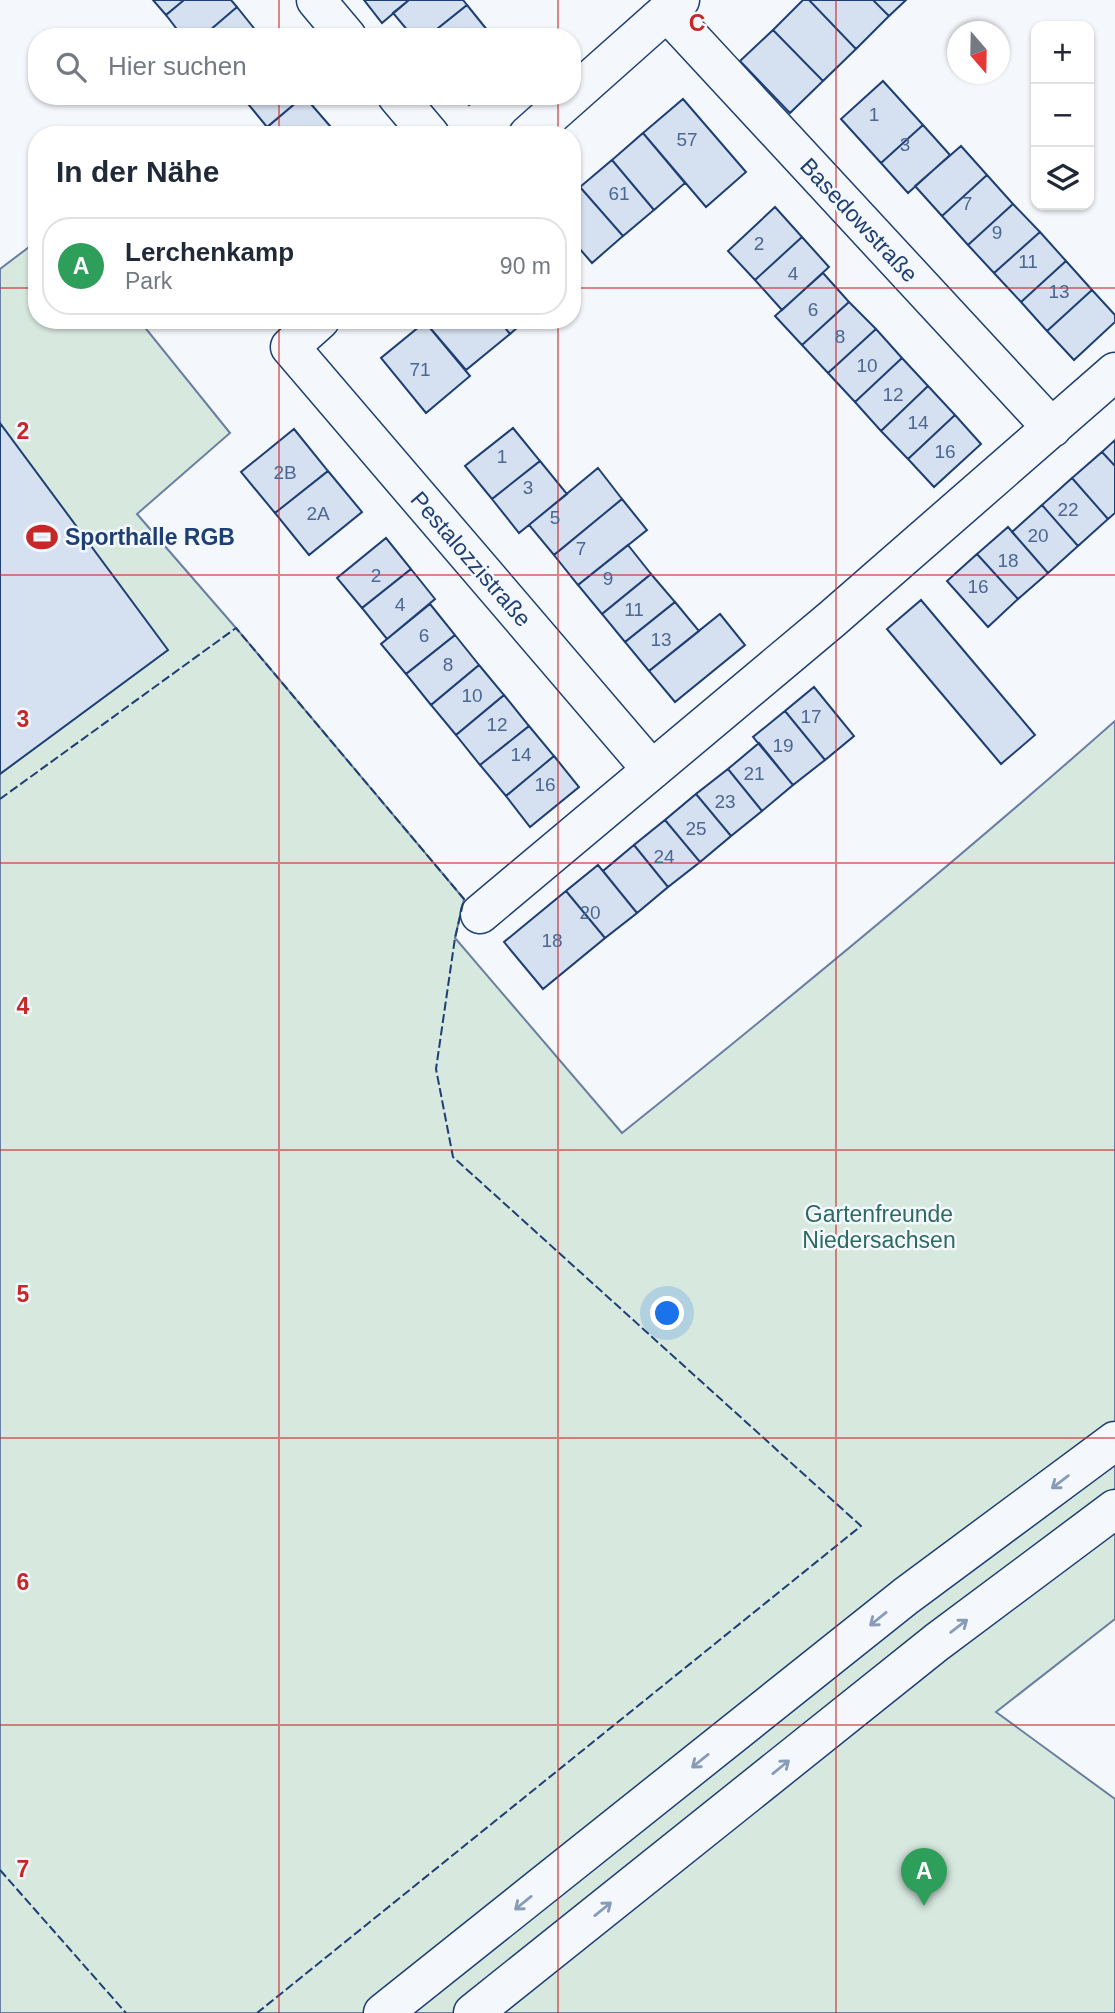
<!DOCTYPE html>
<html lang="de">
<meta charset="utf-8">
<style>
body{margin:0;font-family:Helvetica,sans-serif;background:#f2f2f3;color:#1f2937}
.controls{position:absolute;right:21px;top:21px;display:grid;overflow:hidden;border-radius:14px;box-shadow:0 2px 5px #0004}
.controls button{width:63px;height:63px;display:grid;place-items:center;padding:0;border:0;border-bottom:2px solid #e0e1e3;background:#fff;color:#1f2937;font:35px sans-serif}
.compass{position:absolute;left:947px;top:21px;width:63px;height:63px;border-radius:50%;background:#fff;box-shadow:0 2px 5px #0004;rotate:160deg}
.you{position:absolute;left:668px;top:1314px;width:24px;height:24px;margin:-18px;border:5px solid #fff;border-radius:50%;background:#1a73e8;box-shadow:0 0 0 10px #1a73e833}
.badge{display:grid;place-items:center;width:46px;height:46px;border-radius:50%;background:#c62828;color:#fff;font-size:23px;font-weight:700}
.pin{position:absolute;translate:-50% -58px;filter:drop-shadow(0 2px 4px #0008)}
.pin::after{content:'';position:absolute;top:37px;width:24px;height:21px;background:inherit;clip-path:polygon(0 0,100% 0,50% 100%)}
.list{margin:0;padding:0;list-style:none}
h2{display:flex;justify-content:space-between;align-items:center;height:91px;margin:0;padding:0 28px;font-size:30px}
h2 small{font-size:23px;font-weight:400;color:#747a83}
.list li{display:grid;grid-template-columns:46px 1fr auto;gap:21px;align-items:center;box-sizing:border-box;height:98px;margin:0 14px 14px;padding:0 14px;border:2px solid #e0e1e3;border-radius:28px}
.list b{display:block;font-size:26px;white-space:nowrap}
.list p{margin:0;font-size:23px;white-space:nowrap;color:#747a83}
.list em{font-size:23px;font-style:normal;color:#747a83}
.icon{flex:none;width:38px;height:38px;fill:none;stroke:currentColor;stroke-width:2;stroke-linecap:round;stroke-linejoin:round}
.map{position:relative;flex:none;width:1115px;height:2013px;overflow:hidden}
.search{position:absolute;background:#fff;box-shadow:0 2px 5px #0004;left:28px;top:28px;width:553px;height:77px;display:flex;align-items:center;gap:18px;box-sizing:border-box;padding:0 24px;border-radius:28px;color:#747a83;font-size:26px}
.panel{position:absolute;background:#fff;box-shadow:0 2px 5px #0004;left:28px;top:126px;width:553px;height:203px;border-radius:28px}
.map>svg:first-child{display:block}
</style>
<div class="map">
<svg width="1115" height="2013" viewBox="0 0 1115 2013">
<rect width="100%" height="100%" fill="#f4f7fb"/>
<!-- green -->
<path fill="#d7e8df" stroke="#687fa3" stroke-width="2" d="M37,241V320H139L230,433L137,514L236,628L464,899L455,938L622,1133C789,999 954,863 1115,721V1619L996,1712L1115,1799V2013H0V269Z"/>
<!-- building -->
<path fill="#d5e0f0" stroke="#1d3f73" stroke-width="2" d="M153,0H184L166,15Z
M184,0H231L237,7L202,37H183L166,15Z
M364,0H409L382,23Z
M409,0H463L467,5L427,37H413L393,13Z
M803,0H809L856,49L823,81L773,30Z
M809,0H873L889,16L856,49Z
M873,0H906L889,16Z
M467,5L492,36L490,37H427Z
M237,7L261,37H202Z
M773,30L823,81L790,113L740,61Z
M883,81L923,125L881,163L841,119Z
M248,96H304L267,127L244,99Z
M304,96L330,126L320,135H258Z
M461,96H480L469,105Z
M683,99L746,172L706,207L643,133Z
M923,125L950,155L908,193L881,163Z
M643,133L685,183L654,210L612,160Z
M961,146L987,175L942,216L915,186Z
M612,160L654,210L623,236L580,187Z
M987,175L1013,204L968,245L942,216Z
M580,187L623,236L592,263L572,240V194Z
M1013,204L1040,232L994,273L968,245Z
M775,207L802,237L755,280L728,251Z
M1040,232L1066,261L1021,302L994,273Z
M802,237L829,267L782,310L755,280Z
M1066,261L1092,290L1047,331L1021,302Z
M823,273L849,302L802,345L775,316Z
M1092,290L1115,315V322L1074,360L1047,331Z
M849,302L876,329L828,373L802,345Z
M427,320H499L510,334L466,370L425,322Z
M499,320H526L510,334Z
M425,322L470,376L426,413L381,358Z
M876,329L902,358L855,402L828,373Z
M902,358L928,386L881,431L855,402Z
M928,386L955,415L908,459L881,431Z
M955,415L981,444L934,487L908,459Z
M0,423L168,650L0,774Z
M513,428L540,461L492,499L465,466Z
M294,429L328,471L275,513L241,472Z
M1115,440V466L1102,452Z
M1102,452L1115,466V513L1108,519L1072,478Z
M540,461L567,494L519,533L492,499Z
M598,468L622,499L554,555L529,525Z
M328,471L362,512L309,555L275,513Z
M1072,478L1108,519L1078,546L1042,505Z
M622,499L647,530L578,585L554,555Z
M1042,505L1078,546L1048,573L1012,532Z
M1008,527L1048,573L1018,599L977,554Z
M386,538L411,569L362,608L337,578Z
M628,545L651,574L602,614L578,585Z
M977,554L1018,599L988,627L947,581Z
M411,569L435,599L387,639L362,608Z
M651,574L675,602L625,642L602,614Z
M921,600L1035,735L1001,764L887,629Z
M675,602L699,631L649,671L625,642Z
M430,604L455,635L406,674L381,644Z
M720,614L745,645L675,702L649,671Z
M455,635L479,665L431,705L406,674Z
M479,665L504,695L456,735L431,705Z
M814,687L854,736L825,760L785,711Z
M504,695L529,726L480,765L456,735Z
M785,711L825,760L793,785L753,737Z
M529,726L554,756L506,796L480,765Z
M759,743L793,785L762,811L728,769Z
M554,756L579,787L530,827L506,796Z
M728,769L762,811L731,836L696,794Z
M696,794L731,836L700,862L665,820Z
M665,820L700,862L668,887L634,845Z
M634,845L668,887L637,913L603,871Z
M598,865L637,913L605,938L566,891Z
M566,891L605,938L543,989L504,942Z"/>
<g fill="none" stroke-linecap="round" stroke-linejoin="round">
<defs>
<path id="minor" d="M316,0L347,37
M667,12L1052,428
M397,96L430,135
M572,96L680,0
M528,135L572,96
M320,320L290,347L652,770
M480,914L832,619L1115,372"/>
<path id="trunk" d="M383,2013L906,1596L1115,1441
M473,2013L937,1642L1115,1509"/>
</defs>
<!-- minor casing -->
<use href="#minor" stroke="#1d3f73" stroke-width="41"/>
<!-- trunk casing -->
<use href="#trunk" stroke="#1d3f73" stroke-width="41"/>
<!-- minor -->
<use href="#minor" stroke="#f4f7fb" stroke-width="38"/>
<!-- trunk -->
<use href="#trunk" stroke="#f4f7fb" stroke-width="38"/>
<!-- fence -->
<path stroke="#1d3f73" stroke-width="2" stroke-dasharray="9 3.5" stroke-linecap="butt" d="M0,799L236,628L464,899L455,938L436,1069L453,1157L861,1526L257,2013
M0,1870L126,2013"/>
</g>
<!-- one-way arrows -->
<defs><path id="oneway-shaft" d="M-6 0H5M1.5-3L5.5 0L1.5 3" fill="none" stroke-width="1.6" stroke-linecap="round" stroke-linejoin="round" transform="scale(1.75)"/></defs>
<g stroke="#889bb7">
<use href="#oneway-shaft" transform="translate(1060 1482) rotate(143)"/>
<use href="#oneway-shaft" transform="translate(878 1619) rotate(141)"/>
<use href="#oneway-shaft" transform="translate(959 1626) rotate(-37)"/>
<use href="#oneway-shaft" transform="translate(700 1761) rotate(141)"/>
<use href="#oneway-shaft" transform="translate(781 1767) rotate(-39)"/>
<use href="#oneway-shaft" transform="translate(523 1903) rotate(141)"/>
<use href="#oneway-shaft" transform="translate(603 1909) rotate(-39)"/>
</g>
<!-- grid -->
<path fill="none" stroke="#c62828" stroke-width="2" stroke-opacity="0.55" d="M279,0V37M558,0V37M836,0V2013M279,96V135M558,96V135M0,288H37M572,288H1115M279,320V2013M558,320V2013M0,575H1115M0,863H1115M0,1150H1115M0,1438H1115M0,1725H1115"/>
<!-- icons -->
<defs>
<symbol id="stadium-bare" viewBox="-9 -9 18 18"><path d="M0-5a6.5 5 0 1 0 0 10a6.5 5 0 1 0 0-10ZM-3.5-1.8h7v3.6h-7Z" fill="#c62828" stroke="#f4f7fb" stroke-width="2.5" paint-order="stroke"/></symbol>
</defs>
<g fill-rule="evenodd">
<use href="#stadium-bare" x="20" y="515" width="44" height="44"/>
</g>
<g text-anchor="middle" dominant-baseline="central" stroke-width="5" stroke-linejoin="round" paint-order="stroke">
<!-- number labels -->
<g font-size="19" fill="#4b6792">
<text x="874" y="114">1</text>
<text x="687" y="139">57</text>
<text x="905" y="144">3</text>
<text x="619" y="193">61</text>
<text x="967" y="203">7</text>
<text x="997" y="232">9</text>
<text x="759" y="243">2</text>
<text x="1028" y="261">11</text>
<text x="793" y="273">4</text>
<text x="1059" y="291">13</text>
<text x="813" y="309">6</text>
<text x="840" y="336">8</text>
<text x="867" y="365">10</text>
<text x="420" y="369">71</text>
<text x="893" y="394">12</text>
<text x="918" y="422">14</text>
<text x="945" y="451">16</text>
<text x="502" y="456">1</text>
<text x="285" y="472">2B</text>
<text x="528" y="487">3</text>
<text x="1068" y="509">22</text>
<text x="318" y="513">2A</text>
<text x="555" y="517">5</text>
<text x="1038" y="535">20</text>
<text x="581" y="548">7</text>
<text x="1008" y="560">18</text>
<text x="376" y="575">2</text>
<text x="608" y="578">9</text>
<text x="978" y="586">16</text>
<text x="400" y="604">4</text>
<text x="634" y="609">11</text>
<text x="424" y="635">6</text>
<text x="661" y="639">13</text>
<text x="448" y="664">8</text>
<text x="472" y="695">10</text>
<text x="811" y="716">17</text>
<text x="497" y="724">12</text>
<text x="783" y="745">19</text>
<text x="521" y="754">14</text>
<text x="754" y="773">21</text>
<text x="545" y="784">16</text>
<text x="725" y="801">23</text>
<text x="696" y="828">25</text>
<text x="664" y="856">24</text>
<text x="590" y="912">20</text>
<text x="552" y="940">18</text>
</g>
<!-- street labels -->
<g font-size="23" fill="#1d3f73" stroke="#f4f7fb">
<text transform="translate(859 220) rotate(47)">Basedowstraße</text>
<text transform="translate(471 559) rotate(49)">Pestalozzistraße</text>
</g>
<!-- poi labels -->
<g font-size="23" font-weight="bold" fill="#1d3f73" stroke="#f4f7fb" text-anchor="start">
<text x="65" y="537">Sporthalle RGB</text>
</g>
<!-- park labels -->
<g font-size="23" fill="#2c6c60" stroke="#f4f7fb">
<text x="879" y="1214">Gartenfreunde<tspan x="879" dy="26">Niedersachsen</tspan></text>
</g>
</g>
<g font-size="23" text-anchor="middle" font-weight="bold" fill="#c62828" stroke="#f4f7fb" stroke-width="5" stroke-linejoin="round" paint-order="stroke">
<text x="697" y="31">C</text>
<text x="23" y="439">2</text>
<text x="23" y="727">3</text>
<text x="23" y="1014">4</text>
<text x="23" y="1302">5</text>
<text x="23" y="1590">6</text>
<text x="23" y="1877">7</text>
</g>
</svg>
<div class="controls">
<button>+</button>
<button>−</button>
<button><svg class="icon" aria-label="layers" viewBox="0 0 24 24"><path d="M12 4l9 5-9 5-9-5zM3 14l9 5 9-5"/></svg></button>
</div>
<svg class="compass" viewBox="-18 -18 36 36"><path d="M0-13l5 13h-10z" fill="#e53935"/><path d="M0 13l5-13h-10z" fill="#747a83"/></svg>
<div class="you"></div>
<div class="pin badge" style="left:924px;top:1906px;background:#2e9e5b">A</div>
<div class="search"><svg class="icon" aria-label="search" viewBox="0 0 24 24"><circle cx="10" cy="10" r="6"/><path d="M15 15l6 6"/></svg>Hier suchen</div>
<section class="panel">
<h2>In der Nähe<small></small></h2>
<ul class="list">
<li><span class="badge" style="background:#2e9e5b">A</span><div><b>Lerchenkamp</b><p>Park</p></div><em>90 m</em></li>
</ul>
</section>
</div>
